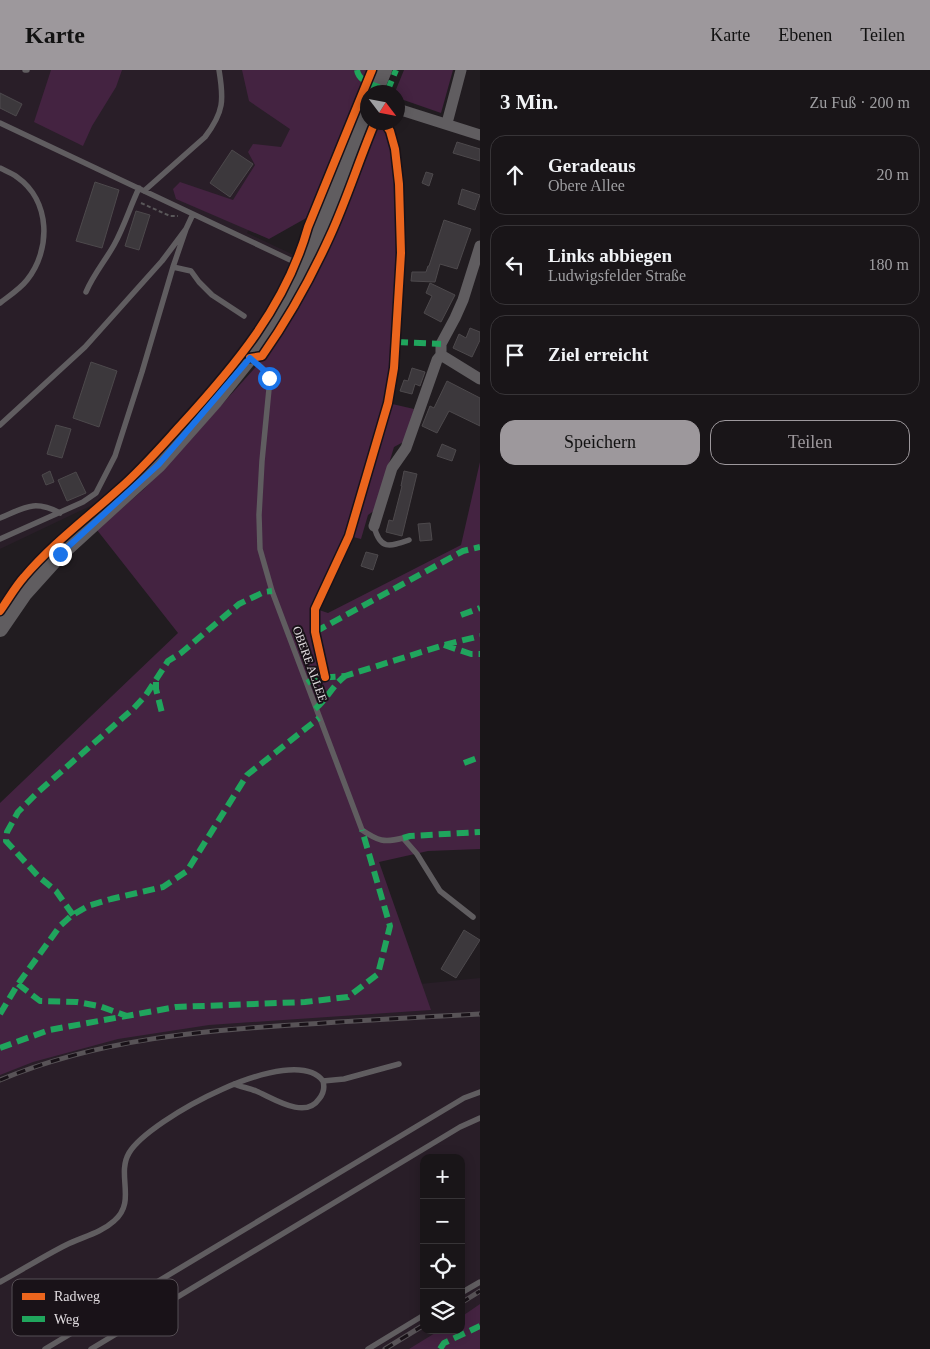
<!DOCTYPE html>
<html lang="de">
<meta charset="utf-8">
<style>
body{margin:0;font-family:Georgia,serif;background:#221e21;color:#f1f3f6}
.controls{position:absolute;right:15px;bottom:15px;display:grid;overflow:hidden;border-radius:10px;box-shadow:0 2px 12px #0003}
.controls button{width:45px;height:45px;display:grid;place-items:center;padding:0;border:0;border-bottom:1px solid #373437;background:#191518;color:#f1f3f6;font:25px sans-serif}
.compass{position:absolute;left:360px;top:15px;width:45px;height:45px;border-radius:50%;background:#191518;box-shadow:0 2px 12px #0003;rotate:122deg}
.stop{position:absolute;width:15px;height:15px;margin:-11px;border:4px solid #1a73e8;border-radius:50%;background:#fff}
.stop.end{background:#1a73e8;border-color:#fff;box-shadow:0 1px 5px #0008}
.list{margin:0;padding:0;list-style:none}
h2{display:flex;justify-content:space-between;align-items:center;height:65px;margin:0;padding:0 20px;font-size:21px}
h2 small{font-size:16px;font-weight:400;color:#9f9fa2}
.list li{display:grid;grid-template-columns:32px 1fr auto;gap:15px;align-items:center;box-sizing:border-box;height:80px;margin:0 10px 10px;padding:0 10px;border:1px solid #373437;border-radius:15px}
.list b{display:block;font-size:19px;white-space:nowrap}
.list p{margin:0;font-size:16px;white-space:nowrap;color:#9f9fa2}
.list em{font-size:16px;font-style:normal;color:#9f9fa2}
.actions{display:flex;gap:10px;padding:15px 20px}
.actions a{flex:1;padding:11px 0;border:1px solid #9d989c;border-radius:15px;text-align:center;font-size:18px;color:#9d989c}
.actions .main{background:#9d989c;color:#111}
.icon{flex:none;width:28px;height:28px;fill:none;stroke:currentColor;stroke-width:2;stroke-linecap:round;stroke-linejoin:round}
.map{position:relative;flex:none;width:480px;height:1279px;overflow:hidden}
header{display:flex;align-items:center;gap:30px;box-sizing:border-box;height:70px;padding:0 25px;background:#9d989c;color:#111}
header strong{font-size:24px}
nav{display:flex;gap:28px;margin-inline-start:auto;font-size:18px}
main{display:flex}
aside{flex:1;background:#191518}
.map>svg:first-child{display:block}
</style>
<header>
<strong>Karte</strong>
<nav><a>Karte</a><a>Ebenen</a><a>Teilen</a></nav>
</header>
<main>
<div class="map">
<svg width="480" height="1279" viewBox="0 0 480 1279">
<rect width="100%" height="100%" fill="#211c20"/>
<!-- built -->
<path fill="#291e28" d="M0,0H253L305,57L247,163L296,186L284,217L258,260L204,322L105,429L0,479Z
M480,908V1240L461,1251V1088H424V1260H445L413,1279H0V982L410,915Z"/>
<!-- green -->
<path fill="#442341" d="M51,0H122L116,17L92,56L83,76L34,52Z
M242,0H369L308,147L269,169L176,129L173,119L180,112L233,130L255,95L248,82L253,74L281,77L290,59L249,31Z
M404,0H453L441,43L398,28V22H395Z
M383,54L388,62L392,79H395C404,163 404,250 388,333L414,339L405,371L394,377L375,440L368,445L361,469L349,466L316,539L328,543L461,475L480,392V779L428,781L379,792L431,940L209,955L118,969L33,992L0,1005V733L178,563L97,460L144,419L170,392L263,289L281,263L315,200L327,182L375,63L379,56Z
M480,1234V1279H409L440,1260H461V1247Z"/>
<!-- building -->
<path fill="#3c383c" stroke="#4d494c" d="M0,23L22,34L16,46L0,38Z
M457,72L480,79V91L453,83Z
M232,80L253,94L230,127L210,113Z
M426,102L433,104L429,116L422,113Z
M95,112L119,120L102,178L76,171Z
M462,119L480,125L475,140L458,134Z
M136,141L150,145L139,180L125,176Z
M444,150L471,159L457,199L440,194L435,212L411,211L412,202H426L428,196H429Z
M430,213L455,225L441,252L424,243L432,226L426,223Z
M470,258L480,262V270L472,287L453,278L459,264L466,268Z
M91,292L117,301L99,357L73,348Z
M412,298L425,302L420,316L415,314L412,324L400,321L404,310L408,311Z
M447,311L480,328V356L449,341L437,363L422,356L430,336L434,338Z
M56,355L71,359L62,388L47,384Z
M442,374L456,380L452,391L437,386Z
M50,401L54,412L46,415L42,405Z
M404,401L417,404L402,466L386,462L389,450L393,451L402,416H401Z
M76,402L86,423L67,431L58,410Z
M430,453L432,470L420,471L418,454Z
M366,482L378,485L373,500L361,496Z
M464,860L480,870L456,908L441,899Z"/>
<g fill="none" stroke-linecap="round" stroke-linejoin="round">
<!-- path -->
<path stroke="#595759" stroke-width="2" stroke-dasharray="4 2.5" stroke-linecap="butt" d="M141,133L170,146H178"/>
<!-- lane -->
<path stroke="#605d60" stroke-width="5.5" d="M25,0H27
M0,53L303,196
M0,98C6,101 12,103 17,107C51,131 51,180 27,210C20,219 9,226 0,233
M144,121L205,67C224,42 224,30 219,0
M173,197L191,201L199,212L212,225L244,246
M86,222C93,205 105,191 114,175C124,157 130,137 139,118
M250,288C264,298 268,302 269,319L262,391L259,445L260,479L272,521L362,760C378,771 384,773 403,768L417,784L440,821L473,847
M0,355L85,277L162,191L186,159L193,144
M0,448C24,438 34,429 60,443
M374,456C380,480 389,477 409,470
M0,469L83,432L96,423L115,386L142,302L173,197L186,159
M234,1014C241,1017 249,1018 256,1021C273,1028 305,1050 319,1029C324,1023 325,1018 323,1011
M0,1212C22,1200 44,1186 66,1175C82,1167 101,1163 114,1151C137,1132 116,1105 129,1083C149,1049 293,971 323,1011L344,1009L399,994
M461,1223L480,1212
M45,1279L464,1028L480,1022
M91,1279L460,1057L480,1048
M368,1279L424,1245"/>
<!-- street -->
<path stroke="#605d60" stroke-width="11" d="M398,39L480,65
M447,53L461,0
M441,285V274L455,248L463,230L480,176
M374,456L392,398L406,378L437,290L441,285L480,309"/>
<!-- secondary -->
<path stroke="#605d60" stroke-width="16" d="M375,22L384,0
M0,559L24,524L60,484L159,394L214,332L266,267L292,223L311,181L368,40"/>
<defs>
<path id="rail" d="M0,1010C99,969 204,960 309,954C366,950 423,947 480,944
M461,1233L480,1221
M385,1279L424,1255"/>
</defs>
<!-- rail casing -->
<use href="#rail" stroke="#585357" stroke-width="5"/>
<!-- rail -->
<use href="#rail" stroke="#191218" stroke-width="3" stroke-dasharray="9" stroke-linecap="butt"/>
<!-- quiet -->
<path stroke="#20a55d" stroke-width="6" stroke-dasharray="12 6" stroke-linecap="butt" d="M357,0C359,13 377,16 388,20
M387,22L396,0
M396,272L441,274
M461,545L480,538
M315,562L463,481L480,477
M444,575L471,584H480
M156,612V619L163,647
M307,613L315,608L345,606L444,575L480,566
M315,639C327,629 333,615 345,606
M464,693L480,687
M403,768L410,766L480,762
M73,845L56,821L38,806L6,771L7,762L18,742L38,722L134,638L146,625L168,591L181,583L239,534L264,522L272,521
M18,914L40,931L77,932L99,936L127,946
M0,944L18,914L60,856L71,846L88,836L111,829L163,817L187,801L247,705L319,648
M0,978L49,960L176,937L305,932L348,927L378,904L390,856L362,760
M440,1279L444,1273L480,1256"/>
<defs>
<path id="cycleway" d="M250,288L262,286C288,249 311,208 330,166C347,129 359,90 375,52
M0,541C8,530 15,517 24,507C52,474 87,448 119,419C141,400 160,378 180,356C234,297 286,236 308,157L372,0
M325,607L315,562V539L349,466L388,333L394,298L401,183L399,114L395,79L390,61L384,52"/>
</defs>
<!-- cycleway casing -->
<use href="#cycleway" stroke="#191218" stroke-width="11"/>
<!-- cycleway -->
<use href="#cycleway" stroke="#eb651d" stroke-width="8"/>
</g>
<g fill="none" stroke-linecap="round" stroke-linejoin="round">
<!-- route -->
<path stroke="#1a73e8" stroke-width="6" d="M60,484L159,394L250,288L265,301L269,308"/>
</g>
<g text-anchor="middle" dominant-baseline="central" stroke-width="4" stroke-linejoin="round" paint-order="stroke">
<!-- street labels -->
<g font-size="12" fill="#e0dbdf" stroke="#191218">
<text transform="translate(310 594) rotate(70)">OBERE ALLEE</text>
</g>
</g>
<!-- legend -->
<rect x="12" y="1209" width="166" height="57" rx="8" fill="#191218" stroke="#554e54" stroke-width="1"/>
<rect x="22" y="1223" width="23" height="7" fill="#eb651d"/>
<rect x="22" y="1246" width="23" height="6" fill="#20a55d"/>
<g font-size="14" fill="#e0dbdf">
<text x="54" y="1231">Radweg</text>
<text x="54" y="1254">Weg</text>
</g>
</svg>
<div class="controls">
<button>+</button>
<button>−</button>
<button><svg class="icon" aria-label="locate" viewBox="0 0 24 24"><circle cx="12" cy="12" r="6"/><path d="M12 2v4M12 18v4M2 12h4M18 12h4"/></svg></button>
<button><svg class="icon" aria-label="layers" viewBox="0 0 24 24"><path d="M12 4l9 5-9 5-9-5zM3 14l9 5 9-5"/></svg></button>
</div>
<svg class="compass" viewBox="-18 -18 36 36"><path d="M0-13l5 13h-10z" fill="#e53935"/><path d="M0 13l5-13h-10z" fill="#9f9fa2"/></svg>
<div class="stop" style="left:269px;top:308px"></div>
<div class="stop end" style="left:60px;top:484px"></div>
</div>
<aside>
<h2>3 Min.<small>Zu Fuß · 200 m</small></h2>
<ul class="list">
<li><svg class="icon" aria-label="ahead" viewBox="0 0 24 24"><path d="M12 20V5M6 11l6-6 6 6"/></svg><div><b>Geradeaus</b><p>Obere Allee</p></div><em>20 m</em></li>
<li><svg class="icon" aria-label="left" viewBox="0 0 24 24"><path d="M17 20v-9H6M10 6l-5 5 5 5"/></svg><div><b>Links abbiegen</b><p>Ludwigsfelder Straße</p></div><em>180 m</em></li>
<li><svg class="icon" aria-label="arrive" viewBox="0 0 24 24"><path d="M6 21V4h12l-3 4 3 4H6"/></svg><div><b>Ziel erreicht</b></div></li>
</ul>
<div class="actions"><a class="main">Speichern</a><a>Teilen</a></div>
</aside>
</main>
